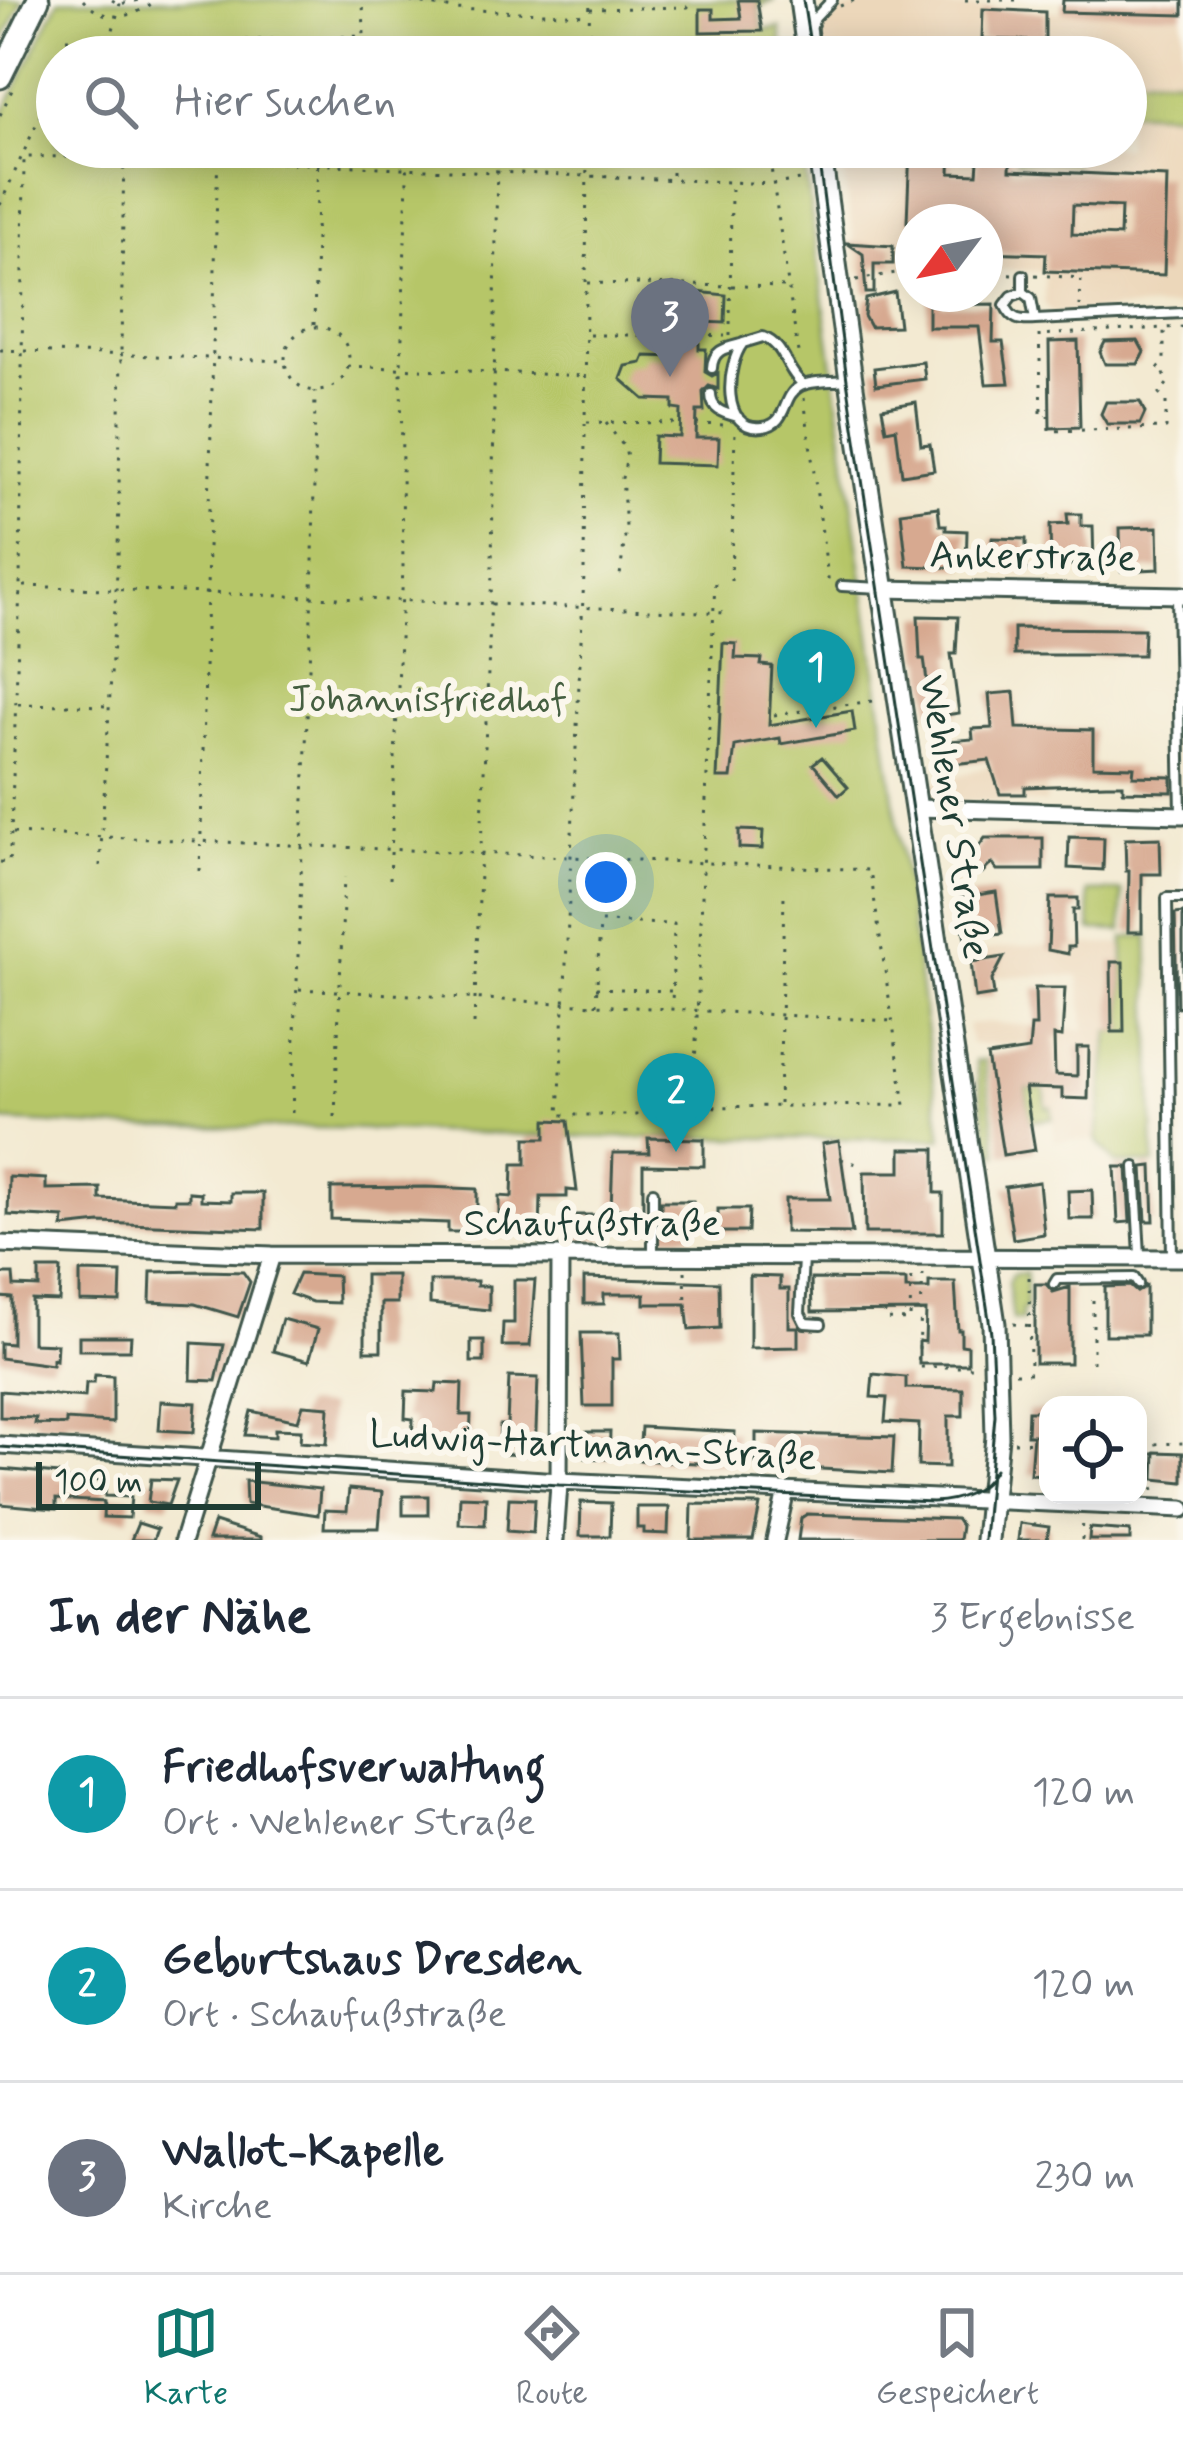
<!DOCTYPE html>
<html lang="de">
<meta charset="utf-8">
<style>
body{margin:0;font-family:Mynerve,sans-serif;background:#f2f2f3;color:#1f2937}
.controls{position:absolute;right:36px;bottom:36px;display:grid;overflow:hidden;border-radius:24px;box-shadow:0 6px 30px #0003}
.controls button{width:108px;height:108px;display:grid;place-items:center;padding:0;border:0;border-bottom:3px solid #e0e1e3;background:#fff;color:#1f2937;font:60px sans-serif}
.compass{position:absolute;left:895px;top:204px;width:108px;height:108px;border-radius:50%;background:#fff;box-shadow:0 6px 30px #0003;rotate:238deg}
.scale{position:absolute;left:36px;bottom:30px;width:225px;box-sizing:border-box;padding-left:12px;border:6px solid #1f3d34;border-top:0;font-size:33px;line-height:42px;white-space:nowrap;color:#1f3d34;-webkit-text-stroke:9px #fbf7ec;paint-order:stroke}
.you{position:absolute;left:606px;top:882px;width:42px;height:42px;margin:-30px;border:9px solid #fff;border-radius:50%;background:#1a73e8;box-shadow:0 0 0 18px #1a73e833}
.badge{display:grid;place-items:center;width:78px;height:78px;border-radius:50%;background:#0f766e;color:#fff;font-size:39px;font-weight:700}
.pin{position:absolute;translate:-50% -99px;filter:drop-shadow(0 3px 6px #0008)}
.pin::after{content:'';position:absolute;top:63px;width:42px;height:36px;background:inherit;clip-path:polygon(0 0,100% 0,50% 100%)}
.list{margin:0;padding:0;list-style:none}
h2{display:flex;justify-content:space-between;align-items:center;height:156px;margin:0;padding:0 48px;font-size:51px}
h2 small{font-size:39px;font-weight:400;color:#747a83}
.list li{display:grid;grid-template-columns:78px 1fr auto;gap:36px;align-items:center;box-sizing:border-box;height:192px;padding:0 48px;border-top:3px solid #e0e1e3}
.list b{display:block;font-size:45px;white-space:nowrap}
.list p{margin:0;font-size:39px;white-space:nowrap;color:#747a83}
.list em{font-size:39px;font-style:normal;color:#747a83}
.icon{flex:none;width:66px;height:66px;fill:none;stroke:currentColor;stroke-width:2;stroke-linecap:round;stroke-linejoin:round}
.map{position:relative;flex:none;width:1183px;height:1540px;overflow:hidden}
.search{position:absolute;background:#fff;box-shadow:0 6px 30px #0003;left:36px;right:36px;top:36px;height:132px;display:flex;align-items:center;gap:30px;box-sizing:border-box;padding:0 42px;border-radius:66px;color:#747a83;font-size:45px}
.sheet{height:732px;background:#fff}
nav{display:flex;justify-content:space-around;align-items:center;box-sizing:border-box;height:168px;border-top:3px solid #e0e1e3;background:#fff;font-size:33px;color:#747a83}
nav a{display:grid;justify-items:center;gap:6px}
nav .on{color:#0f766e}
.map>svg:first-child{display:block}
</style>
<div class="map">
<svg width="1183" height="1540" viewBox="0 0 1183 1540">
<rect width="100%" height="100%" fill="#fbf7ec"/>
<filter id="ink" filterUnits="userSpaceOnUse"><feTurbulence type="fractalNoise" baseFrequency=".00833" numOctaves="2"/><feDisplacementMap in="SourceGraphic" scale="24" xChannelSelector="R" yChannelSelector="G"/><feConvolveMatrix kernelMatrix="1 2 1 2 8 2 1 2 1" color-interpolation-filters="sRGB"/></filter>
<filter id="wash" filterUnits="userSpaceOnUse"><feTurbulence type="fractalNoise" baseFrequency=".004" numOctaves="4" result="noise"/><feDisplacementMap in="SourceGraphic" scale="48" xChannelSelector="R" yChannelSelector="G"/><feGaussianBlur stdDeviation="2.7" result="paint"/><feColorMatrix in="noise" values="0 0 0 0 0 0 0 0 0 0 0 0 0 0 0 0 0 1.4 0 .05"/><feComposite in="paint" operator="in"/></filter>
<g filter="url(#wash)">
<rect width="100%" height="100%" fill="#f3ead2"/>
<!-- built -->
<path fill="#ecd7ba" d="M864,5L1183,15V306L1051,313L1044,302L1045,271L985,269V222H913V266L859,272L839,147H1126V57H825L821,32L829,21L840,12Z
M1045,748L1046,803L940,800L933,794L932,784Z
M1124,944V1032H1109L1097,1140L1055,1141L1051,1108H1046L1040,1044H971L967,1024L992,1023L1085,1030L1079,976H997L989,968L971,971L969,953L1018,946Z"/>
<!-- green -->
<path fill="#b6c668" stroke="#6a824e" stroke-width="3" d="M0,0H23L0,47Z
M59,0H775L759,7L762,30L780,28L784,57H57V147H796L805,169L942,1139L582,1137L337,1128L114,1127L0,1121V120Z
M1126,76L1183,78L1182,113L1126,111Z
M1018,147H1076L1075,164L1017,161Z
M1122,891V931L1091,930L1088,892Z
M1148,935L1154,1164L1115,1163L1097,1140L1109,1032L1124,1031V938Z
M984,1060L998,1154L990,1155L976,1061Z
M1044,1088L1046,1107H1051L1052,1119L1030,1121L1026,1089Z
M1026,1273V1309L1022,1310V1320H1013L1008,1282L1013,1274Z"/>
<g id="blocks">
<!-- building -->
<path fill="#d7a990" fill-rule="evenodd" d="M738,0H757L762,31L700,32V9H713V19L741,18Z
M1063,0H1183V15L1062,12Z
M983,9L1045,12V41L982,39Z
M910,147H951L950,173L977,174L979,147H1011L1010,170L1167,177L1164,275L1045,271L1046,254L985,252V222H907ZM1073,205L1121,207L1120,236L1072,234Z
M847,243L893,246V264H874V293H866L863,254Z
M687,291L726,295L725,323L700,322L699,335V349H706L705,372L712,376L718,373V389L709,386L703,392L704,411H697L696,438H719L718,465L654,463L655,436L680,437L681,410L673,409V400L644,399L621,379L626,366L642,363L645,356L676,357V348H683L684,321L660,320L661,292Z
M895,292L899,326L870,327L864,316L866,299Z
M928,294H941V305L994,304L993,342H1003L1009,383L986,384L979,327H928Z
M1078,341L1080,427L1050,428L1049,342Z
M1138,341L1144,352L1138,364H1105L1100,352L1105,342Z
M923,362L925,379L876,385L874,368Z
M916,402L921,445L930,444L934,470L902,475L896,428L886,430L882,408Z
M1106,402H1140L1145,413L1140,424H1107L1101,414Z
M938,507L940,525H946V530L967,531L966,568L907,566L901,512Z
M1067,514H1081V526H1093L1094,564L1051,566L1050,525L1068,524Z
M1158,527L1159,569L1121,571L1120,528Z
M992,538L1026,539V570L992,569Z
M918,616L958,617L956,654H951L959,713L932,717L924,659H920Z
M1014,628L1144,629L1143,655H1014Z
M723,643L736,644L735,658L762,659L761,665L772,666L769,725L852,711L855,731L781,744L780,738L735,746L731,778H717Z
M1014,692L1017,728L1093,730V766L1134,767L1133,776L1172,777V792L1123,791V784H1106L1025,787V794H1000L989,760L952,764L949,741L973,739L972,729L992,728L989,694Z
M822,757L848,787L839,795L813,764Z
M739,830L763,831L762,849L739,848Z
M1069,837L1104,838L1103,870L1068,868Z
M985,838H1043V870H997L992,863L982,873L958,874Z
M1160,838L1161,874H1142V932H1128L1129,871H1126L1125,839Z
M996,892L1002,934L965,939L958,898Z
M1050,898H1078V910H1073L1074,947H1068V954L1048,950Z
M1183,913V1006L1177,1007L1175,914Z
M1004,957L992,980L994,995L975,998L971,962Z
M1111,962H1123L1124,1032H1112Z
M1035,988H1065L1062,1037L1054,1036L1055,1075L1077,1076V1047H1089L1088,1099L1062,1098V1089L1025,1088L1035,1150L1003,1155L987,1056L1029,1050L1031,1026H1036Z
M546,1120L568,1121L577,1191L567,1190V1197H541L540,1235L499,1234V1196L512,1197L513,1164H526V1138H546Z
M648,1138L704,1139V1166L643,1165V1209H611L613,1153H649Z
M839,1141L852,1233L785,1232V1199H830L822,1144Z
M901,1149H935V1193H943V1233H865L864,1172H901Z
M1152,1166L1154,1221H1146L1143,1167Z
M1115,1167H1127L1130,1222L1118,1223Z
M9,1177L46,1179V1189L100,1188V1199L175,1202V1199H189V1192L201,1193V1200L231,1201V1193H263V1229L100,1223L63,1227L64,1218L8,1215Z
M1039,1182L1044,1234L1013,1239L1005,1187Z
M426,1187L477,1189V1232H448V1223L331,1219V1188Z
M1092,1190L1093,1219H1069L1068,1191Z
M661,1201H693V1236H661Z
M718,1209H749L748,1232H718Z
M570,1215H603L604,1239L571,1240Z
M39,1269H61L59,1301L32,1300V1343L57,1344L56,1360L52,1359V1365L0,1358V1343L12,1344V1298L0,1297V1274H13L14,1286L39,1287Z
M205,1271L243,1272L250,1282L238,1317L195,1304L150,1302L151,1272Z
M80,1272L121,1273L120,1302L80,1301Z
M299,1274L337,1276L338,1303L312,1302L290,1294Z
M365,1275H397V1303H381V1351H365Z
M750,1276L780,1277V1289H789V1327H798V1347L750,1348Z
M584,1278L719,1282L720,1328L689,1330L686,1304H645V1294H604V1304H584Z
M811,1279L906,1280V1289H929V1282H955L958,1330H961V1345L968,1346V1364H919V1341L925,1342L926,1311L812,1312Z
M514,1280H535L530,1346H502L503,1323H514Z
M430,1281H477V1286H489V1310L430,1304Z
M1035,1284H1046L1053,1292L1070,1287V1363H1035Z
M1130,1286L1137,1292L1146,1286V1335H1105V1287Z
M282,1319L318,1329L309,1361L273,1351Z
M581,1333H619L620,1359H612V1406H584Z
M79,1336H131L130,1350H79Z
M471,1340H484V1362H471Z
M192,1343L224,1345L216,1381L191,1380Z
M873,1374L906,1377V1388L963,1389V1416H948V1467L918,1466L919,1424L885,1422L887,1398L871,1397Z
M95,1375L113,1376V1423L66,1420V1425L35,1424L36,1418L0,1417V1391L85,1397L86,1383H94Z
M509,1377L538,1378L535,1455L499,1454L500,1425H507Z
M437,1383L462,1384L461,1415H471L470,1439H447L446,1449L412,1448L413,1419L405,1418L406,1391L436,1392Z
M161,1401L196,1403L194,1432L159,1430Z
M303,1405L329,1407L327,1444L300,1442L301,1430L275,1429V1437L245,1435L251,1411L298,1421Z
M1028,1411H1048V1475L1030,1474L1033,1435H1027Z
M641,1427L735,1432L733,1465L639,1460Z
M587,1432H610L609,1459L586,1458Z
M756,1433L894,1437L892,1473L804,1468V1464H756Z
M1155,1452L1183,1453V1482L1154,1479Z
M0,1469L58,1474V1479L106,1481L105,1496L131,1497L129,1518L103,1517L104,1502L56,1499V1509L0,1504Z
M151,1479L177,1480L168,1505L148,1502Z
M245,1481L320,1489L318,1515L246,1504Z
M349,1489L382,1492L379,1528H324L325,1510L347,1511Z
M403,1496H428V1515H403Z
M460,1496L486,1497L485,1525L459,1524Z
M509,1498L535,1499L533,1533L507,1531Z
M581,1502L611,1503L610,1536H580Z
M692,1504L760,1505L753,1540H691Z
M637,1507H669L668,1534L644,1533V1528H637Z
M807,1514L956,1519L961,1526L959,1540H798L801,1518Z
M214,1522L261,1537V1540H208Z
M138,1523L157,1529L153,1540H131Z
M1020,1523L1049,1527L1047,1540H1018Z
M1090,1528L1130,1531V1540H1089Z"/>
</g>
</g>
<g filter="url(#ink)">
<use href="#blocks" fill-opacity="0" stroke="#3f574c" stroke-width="3"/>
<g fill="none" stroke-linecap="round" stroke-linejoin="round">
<defs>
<path id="service" d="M812,26L815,18L832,0
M1023,275V292L1031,298L1035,320L1183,313
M1023,292L1012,296L1005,305C1012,320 1019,321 1035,320
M712,368C713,350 725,348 741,344
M803,384C785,370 786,346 763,337L743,343C726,365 720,433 763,427C788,424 782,396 799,387C811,380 832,382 846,380
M711,394C711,410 723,413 738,417
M842,586L881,588
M1177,595L1181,814
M1135,1167L1140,1255
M653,1256V1192
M1172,1257L1167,898H1183
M803,1259L800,1313L805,1323L821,1324
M1054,1284L1057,1279L1134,1278L1138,1284"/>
<path id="minor" d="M882,589L1183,595
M916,808L1183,815
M0,1244L272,1255L1183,1258
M0,1445L559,1481L1183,1509
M183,1540L272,1255
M555,1540L559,1485L560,1257
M775,1540L786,1491"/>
<path id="secondary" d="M801,0L809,57
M0,77L38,0
M819,147L851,380L994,1324L997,1437L987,1540"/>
</defs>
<!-- service casing -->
<use href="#service" stroke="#3f574c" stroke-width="14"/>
<!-- minor casing -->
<use href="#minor" stroke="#3f574c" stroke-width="21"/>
<!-- secondary casing -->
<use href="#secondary" stroke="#3f574c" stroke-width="27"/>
<!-- path -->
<path stroke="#3f574c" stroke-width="3" stroke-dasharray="3 9" stroke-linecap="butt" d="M83,0C104,24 134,19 156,0
M112,0L119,4L141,0
M399,0L454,9L587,15
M965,0H1016
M840,6L855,0
M590,9L688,7V0
M66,39L228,41L364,36L363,0
M110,41L121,0
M492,57L588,47L753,44L755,57
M588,57L590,0
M0,115L12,90
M587,147L584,575L559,1115H693L715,580
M768,147L799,359
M672,175V147
M0,205L57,78
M985,273L1013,274
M1035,275L1081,278L1080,306
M856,280L913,270
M588,283L788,287
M314,325L318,147
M285 359a32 32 0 1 1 64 0a32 32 0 1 1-64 0Z
M589,335H684
M699,335L725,336
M730,336L731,183
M0,350L285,361
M348,366L585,376
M804,398L829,585
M1041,410V415H1048L1049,431L1166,428V400L1159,394L1167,384V377L1157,370L1164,361V328
M1042,410L1039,335L1183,327
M587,422L681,423
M606,423L625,448L627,458L622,478L626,527L620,576
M696,424L725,425
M731,581L735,431
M24,586L729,613
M18,704L110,706
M774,715L879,700
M13,833L870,870L905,1105L696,1107
M0,862L9,863L11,833L20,586L24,157L124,156L774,184L806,179
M100,866L118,555L124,147
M200,871L218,147
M390,879L403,567L401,368L408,147
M596,988L671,991
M299,989L892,1021
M596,1005L600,922L674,924L672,1007
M474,1024L492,571L497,147
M779,1104L784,896
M292,1113L313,563L315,391
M335,1117L344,877
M841,1159L857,1164
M685,1271L686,1305
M923,1274L918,1367H977
M885,1311V1319L910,1320L911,1271
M1013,1324L1034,1326
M1093,1363V1293
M1015,1373H1030L1029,1272
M1014,1442L1048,1443
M1154,1490L1151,1481L1154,1444L1183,1443
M1082,1540L1083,1518"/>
<!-- service -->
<use href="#service" stroke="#fff" stroke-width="8"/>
<!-- minor -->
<use href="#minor" stroke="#fff" stroke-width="15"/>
<!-- secondary -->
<use href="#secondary" stroke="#fff" stroke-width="21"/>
<!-- tram -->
<path stroke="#1f3d34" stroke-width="3" d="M803,0L812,57
M817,147L847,380L991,1333L995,1415L984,1540
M0,1447L559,1485L933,1502C958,1501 983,1492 995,1469"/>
</g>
</g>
<g text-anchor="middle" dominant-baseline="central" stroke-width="12" stroke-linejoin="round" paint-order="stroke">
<!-- street labels -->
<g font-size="39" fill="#1f3d34" stroke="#fbf7ec">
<text transform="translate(1033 558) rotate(1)">Ankerstraße</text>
<text transform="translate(953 817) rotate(81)">Wehlener Straße</text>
<text x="592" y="1224">Schaufußstraße</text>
<text transform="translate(593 1447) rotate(3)">Ludwig-Hartmann-Straße</text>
</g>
<!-- park labels -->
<g font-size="39" fill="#455f41" stroke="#fbf7ec">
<text x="428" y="700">Johannisfriedhof</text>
</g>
</g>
</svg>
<div class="controls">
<button><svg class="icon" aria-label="locate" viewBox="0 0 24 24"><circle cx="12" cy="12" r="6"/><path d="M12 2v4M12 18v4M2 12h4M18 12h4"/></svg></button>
</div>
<svg class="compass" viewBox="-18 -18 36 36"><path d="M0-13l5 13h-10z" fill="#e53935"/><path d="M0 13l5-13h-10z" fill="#747a83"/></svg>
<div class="scale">100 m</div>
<div class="you"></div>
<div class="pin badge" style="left:816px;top:728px;background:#0f9aa8">1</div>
<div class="pin badge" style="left:676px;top:1152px;background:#0f9aa8">2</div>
<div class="pin badge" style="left:670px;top:377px;background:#6b7280">3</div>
<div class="search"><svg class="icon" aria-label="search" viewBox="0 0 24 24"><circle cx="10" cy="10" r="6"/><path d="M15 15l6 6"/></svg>Hier suchen</div>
</div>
<section class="sheet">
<h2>In der Nähe<small>3 Ergebnisse</small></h2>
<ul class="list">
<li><span class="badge" style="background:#0f9aa8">1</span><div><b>Friedhofsverwaltung</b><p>Ort · Wehlener Straße</p></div><em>120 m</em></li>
<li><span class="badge" style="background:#0f9aa8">2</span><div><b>Geburtshaus Dresden</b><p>Ort · Schaufußstraße</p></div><em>120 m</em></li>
<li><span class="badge" style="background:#6b7280">3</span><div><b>Wallot-Kapelle</b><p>Kirche</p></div><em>230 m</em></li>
</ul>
</section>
<nav>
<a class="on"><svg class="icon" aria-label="map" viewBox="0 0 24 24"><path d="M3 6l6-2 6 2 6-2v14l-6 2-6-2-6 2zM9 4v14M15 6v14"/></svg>Karte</a>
<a><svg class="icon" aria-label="directions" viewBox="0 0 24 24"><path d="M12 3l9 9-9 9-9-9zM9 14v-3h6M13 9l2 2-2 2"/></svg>Route</a>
<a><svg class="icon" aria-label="saved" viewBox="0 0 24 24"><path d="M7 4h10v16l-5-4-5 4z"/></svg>Gespeichert</a>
</nav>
